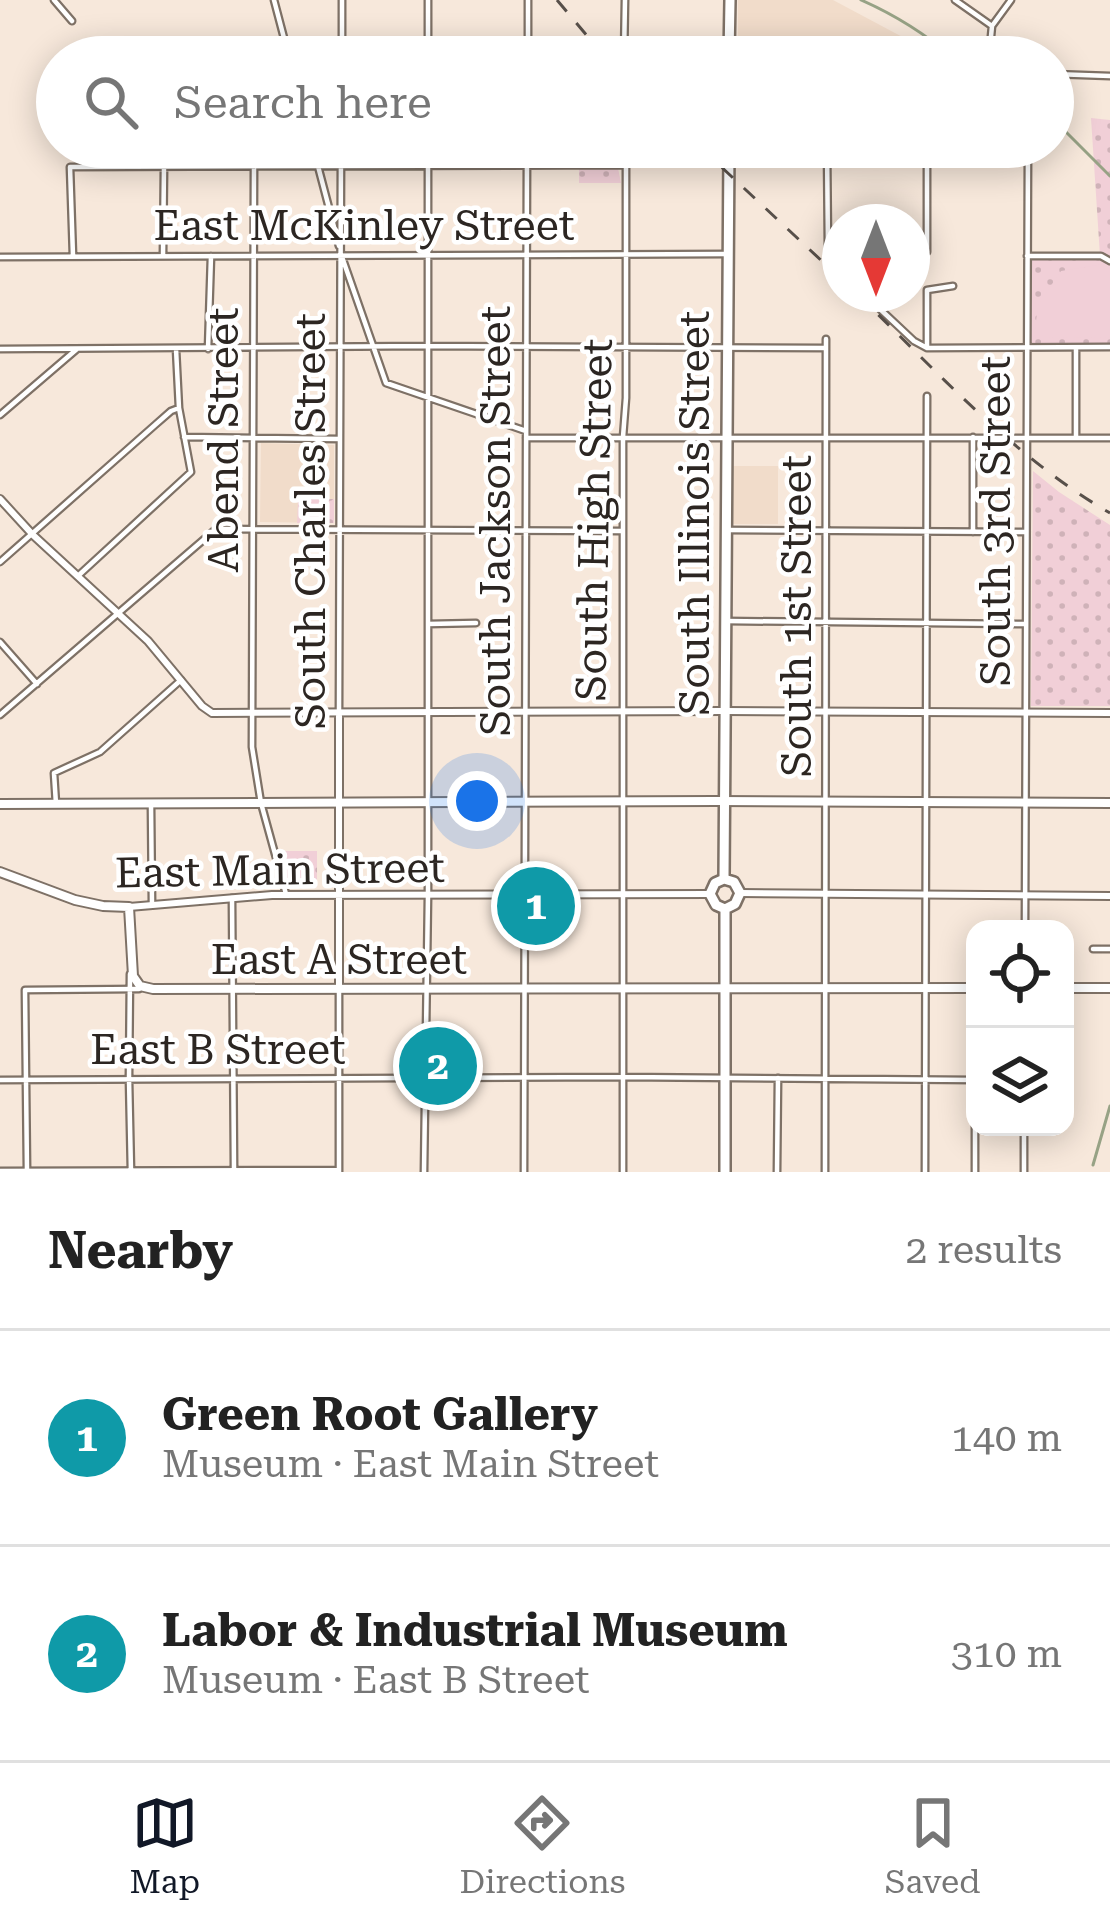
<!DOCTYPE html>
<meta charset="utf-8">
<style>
body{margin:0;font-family:"Roboto Serif",serif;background:#f2f2f2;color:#222}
.controls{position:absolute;right:36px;bottom:36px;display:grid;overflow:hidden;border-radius:24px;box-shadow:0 6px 30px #0003}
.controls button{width:108px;height:108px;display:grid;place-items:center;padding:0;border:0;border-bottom:3px solid #e0e0e0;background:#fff;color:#222;font:60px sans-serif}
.compass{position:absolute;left:822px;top:204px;width:108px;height:108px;border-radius:50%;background:#fff;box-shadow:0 6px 30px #0003;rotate:180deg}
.you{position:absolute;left:477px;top:801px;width:42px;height:42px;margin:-30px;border:9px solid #fff;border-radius:50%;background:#1a73e8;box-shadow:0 0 0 18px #1a73e833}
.badge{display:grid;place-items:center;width:78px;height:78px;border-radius:50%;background:#111827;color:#fff;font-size:39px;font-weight:700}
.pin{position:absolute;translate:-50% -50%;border:6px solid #fff;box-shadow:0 3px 12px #0006}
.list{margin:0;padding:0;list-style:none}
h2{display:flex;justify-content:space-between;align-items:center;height:156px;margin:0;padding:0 48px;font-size:51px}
h2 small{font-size:39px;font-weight:400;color:#767676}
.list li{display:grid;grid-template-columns:78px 1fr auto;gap:36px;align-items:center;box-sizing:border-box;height:216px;padding:0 48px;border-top:3px solid #e0e0e0}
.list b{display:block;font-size:45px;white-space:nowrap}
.list p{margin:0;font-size:39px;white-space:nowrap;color:#767676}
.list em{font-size:39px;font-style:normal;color:#767676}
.icon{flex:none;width:66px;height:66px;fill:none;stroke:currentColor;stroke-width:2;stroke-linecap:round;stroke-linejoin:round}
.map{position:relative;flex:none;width:1110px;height:1172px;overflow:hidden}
.search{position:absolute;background:#fff;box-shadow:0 6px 30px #0003;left:36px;right:36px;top:36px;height:132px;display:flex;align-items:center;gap:30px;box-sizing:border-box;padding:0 42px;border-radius:66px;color:#767676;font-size:45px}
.sheet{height:588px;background:#fff}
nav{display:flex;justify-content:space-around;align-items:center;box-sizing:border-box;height:168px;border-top:3px solid #e0e0e0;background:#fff;font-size:33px;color:#767676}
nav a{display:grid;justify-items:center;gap:6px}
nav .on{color:#111827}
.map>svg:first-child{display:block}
</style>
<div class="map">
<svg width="1110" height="1172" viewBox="0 0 1110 1172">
<defs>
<pattern id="green-dots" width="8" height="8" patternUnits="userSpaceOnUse" patternTransform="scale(3)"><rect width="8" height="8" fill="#f1cfd7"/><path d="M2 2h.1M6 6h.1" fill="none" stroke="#cfb2b8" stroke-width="1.8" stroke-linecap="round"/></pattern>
</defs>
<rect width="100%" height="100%" fill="#f7e8db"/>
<!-- built -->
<path fill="#f1dcca" d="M738,0H833L910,41L928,57H738Z
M261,443L334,445V523L260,522Z
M732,466H778V524H732Z"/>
<!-- green -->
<path fill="url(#green-dots)" d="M1091,118L1110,120V347L1028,346L1027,256H1100Z
M579,168H618L621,183H579Z
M1033,471L1059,492L1110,525V706H1031Z
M307,499H334V523H297L298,502H306Z
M280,851H317V887L290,888Z"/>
<!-- pitch -->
<path fill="#f1cfd7" d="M1110,263V338L1034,337L1038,305L1061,271Z"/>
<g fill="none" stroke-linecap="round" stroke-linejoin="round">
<!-- stream -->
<path stroke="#97a285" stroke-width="3" d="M861,0C895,15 924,33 952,57
M1053,119L1110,176
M1093,1165L1110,1106"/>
<defs>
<path id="minor" d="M54,0L72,21
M274,0L289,57
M428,0V57
M955,0L992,26
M342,57V0
M528,57V0
M624,57L625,0
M989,57L992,26L1011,0
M1053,74L1110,76
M313,147L339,246
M827,147L828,248L840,267
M927,147V252
M254,166L252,747L261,803L286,894
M73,256L70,167L626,165
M163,256L164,166
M1027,256H1101L1110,261
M0,257L728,254
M342,257L386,383L526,431
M864,294L914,341L927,348
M927,348L1110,347
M927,348V290L953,286
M1076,348V438
M0,349L427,346L826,348
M208,349L211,256
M0,415L77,349
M184,437L340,439
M973,437V532
M526,438H1110
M726,530L1025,532
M0,562L155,425L171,411L179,408
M79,575L191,472L179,408L176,349
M726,621L1025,624
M428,624L476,623
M0,642L37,684
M339,714L341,147
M0,715L216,529L622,531
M56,804L54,773L100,752L181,680
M151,804L152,905
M232,898L234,1168
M1025,929L1028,147
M1093,949H1110
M130,974L129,1079L131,1172
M339,992V1172
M0,1080L623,1077L975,1080
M1024,1127V1172
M0,1171L339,1170
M27,1171L25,990L139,989
M424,1172L428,895V147
M524,1172L527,147
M623,1172V437L626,398V147
M777,1172L778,1078
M825,1172L826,339
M925,1172L927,396
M975,1172V1117"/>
<path id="tertiary" d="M0,499L33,535L148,641L202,706L212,713L725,711L1110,713
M740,893L1110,896
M129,907L272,895L710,894
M339,990V714"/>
<path id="secondary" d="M0,804L716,801L1110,803
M0,872L75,900L103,906L129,907L133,976L140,986L153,989L975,988
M1065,988H1110"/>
<path id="primary" d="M729,57L730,0
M724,879L729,147
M724,879L734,882L740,893L735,904L725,909
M724,879L715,883L710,894L716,905L725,909
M725,1172V909"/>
</defs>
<!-- minor casing -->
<use href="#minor" stroke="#7e7166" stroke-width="9"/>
<!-- tertiary casing -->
<use href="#tertiary" stroke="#7e7166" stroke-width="10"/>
<!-- secondary casing -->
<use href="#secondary" stroke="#7e7166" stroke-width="12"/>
<!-- primary casing -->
<use href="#primary" stroke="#7e7166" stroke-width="14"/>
<!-- minor -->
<use href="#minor" stroke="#fff" stroke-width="4.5"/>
<!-- tertiary -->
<use href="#tertiary" stroke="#fff" stroke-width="6"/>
<!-- secondary -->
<use href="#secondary" stroke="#fff" stroke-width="8"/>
<!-- primary -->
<use href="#primary" stroke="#fff" stroke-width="9"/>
<!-- rail -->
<path stroke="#58504a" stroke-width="3" stroke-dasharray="15 15" stroke-linecap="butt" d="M557,0L605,57
M700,147L840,278
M857,294C937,371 1013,457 1110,513"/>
</g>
<g text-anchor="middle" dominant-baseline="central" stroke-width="9" stroke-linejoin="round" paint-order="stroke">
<!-- street labels -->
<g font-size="42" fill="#2c2622" stroke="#fff">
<text x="364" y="225">East McKinley Street</text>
<text transform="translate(223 440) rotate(-90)">Abend Street</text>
<text transform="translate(694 513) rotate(-90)">South Illinois Street</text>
<text transform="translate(594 520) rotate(-89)">South High Street</text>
<text transform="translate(310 521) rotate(-90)">South Charles Street</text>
<text transform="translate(495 521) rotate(-90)">South Jackson Street</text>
<text transform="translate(995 521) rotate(-90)">South 3rd Street</text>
<text transform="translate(796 616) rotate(-90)">South 1st Street</text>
<text transform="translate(280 870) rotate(-1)">East Main Street</text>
<text x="339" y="959">East A Street</text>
<text x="218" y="1049">East B Street</text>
</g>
</g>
</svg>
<div class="controls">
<button><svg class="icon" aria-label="locate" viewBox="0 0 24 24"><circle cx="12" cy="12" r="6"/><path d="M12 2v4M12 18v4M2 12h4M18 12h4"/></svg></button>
<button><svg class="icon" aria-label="layers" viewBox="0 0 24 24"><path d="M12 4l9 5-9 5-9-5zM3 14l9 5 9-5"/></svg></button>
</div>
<svg class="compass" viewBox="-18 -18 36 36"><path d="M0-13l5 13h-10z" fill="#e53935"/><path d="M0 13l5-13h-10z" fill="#767676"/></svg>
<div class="you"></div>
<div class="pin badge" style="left:536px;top:906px;background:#0f9aa8">1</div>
<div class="pin badge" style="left:438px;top:1066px;background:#0f9aa8">2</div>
<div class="search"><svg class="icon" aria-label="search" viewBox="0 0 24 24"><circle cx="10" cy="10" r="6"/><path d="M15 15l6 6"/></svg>Search here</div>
</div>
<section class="sheet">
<h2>Nearby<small>2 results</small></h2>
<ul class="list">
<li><span class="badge" style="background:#0f9aa8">1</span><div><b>Green Root Gallery</b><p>Museum · East Main Street</p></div><em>140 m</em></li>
<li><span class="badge" style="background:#0f9aa8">2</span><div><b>Labor &amp; Industrial Museum</b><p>Museum · East B Street</p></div><em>310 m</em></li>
</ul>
</section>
<nav>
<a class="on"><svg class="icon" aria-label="map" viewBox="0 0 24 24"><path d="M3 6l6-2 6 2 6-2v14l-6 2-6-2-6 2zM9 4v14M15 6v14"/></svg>Map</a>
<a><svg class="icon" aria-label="directions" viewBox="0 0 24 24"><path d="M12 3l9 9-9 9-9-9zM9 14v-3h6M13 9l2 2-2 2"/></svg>Directions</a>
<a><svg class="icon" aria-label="saved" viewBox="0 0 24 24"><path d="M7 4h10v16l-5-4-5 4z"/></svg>Saved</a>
</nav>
